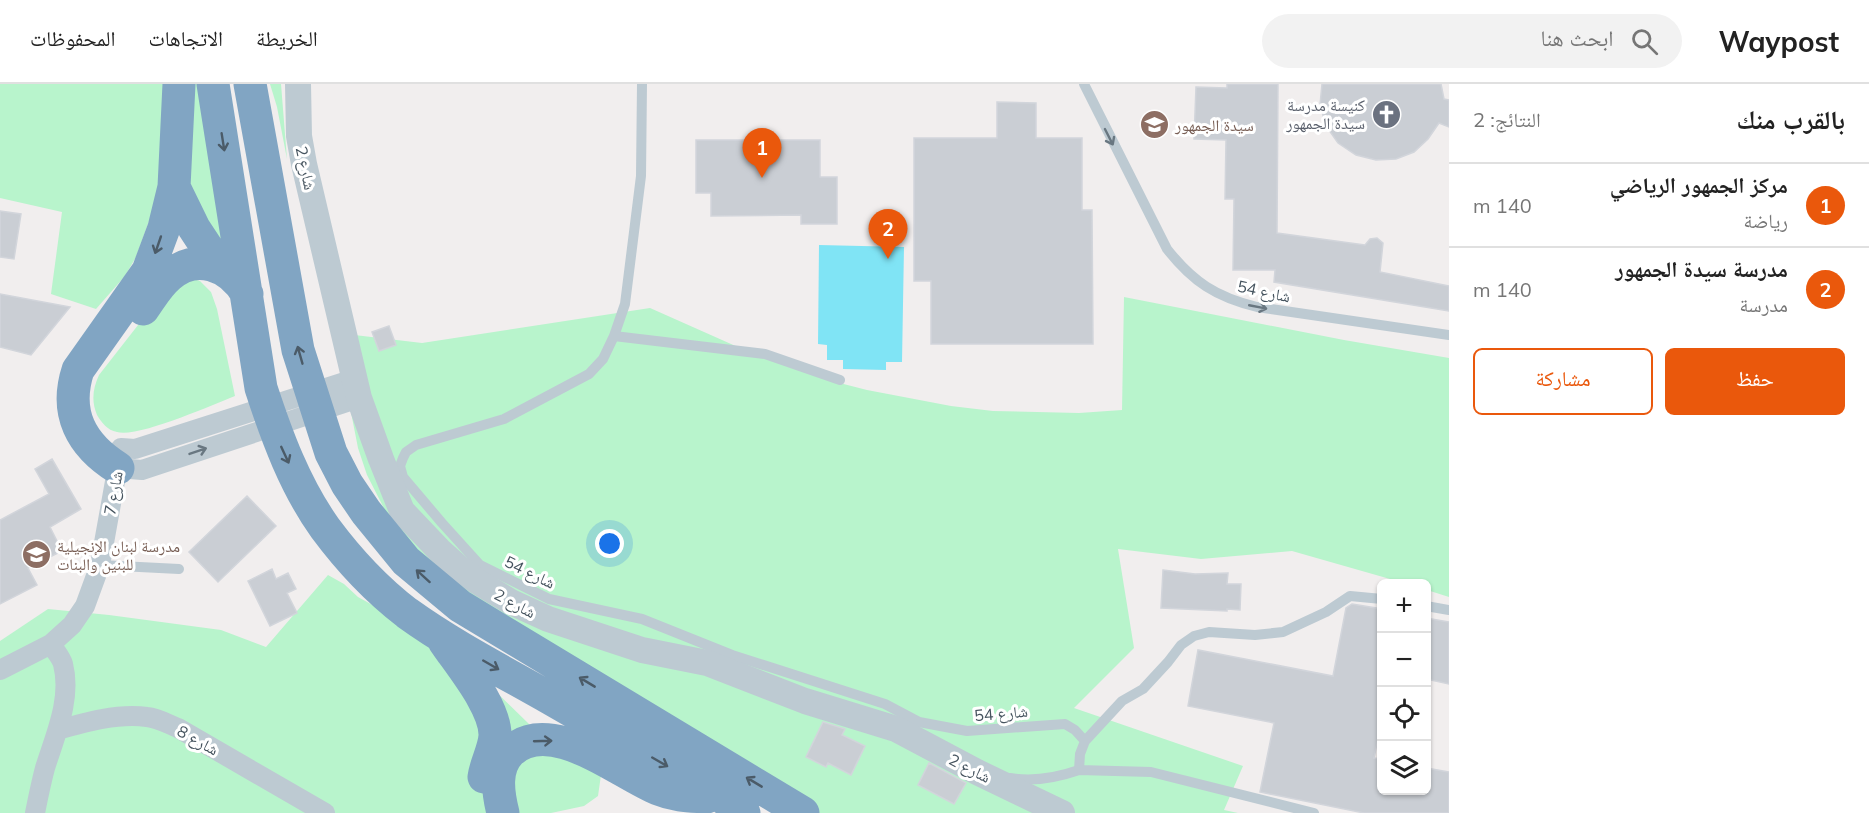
<!DOCTYPE html>
<html lang="ar">
<meta charset="utf-8">
<style>
body{margin:0;font-family:Mulish,"Noto Naskh Arabic",sans-serif;background:#f2f2f2;color:#222;direction:rtl}
.controls{position:absolute;right:18px;bottom:18px;display:grid;overflow:hidden;border-radius:9px;box-shadow:0 2px 4px #0004}
.controls button{width:54px;height:54px;display:grid;place-items:center;padding:0;border:0;border-bottom:2px solid #e0e0e0;background:#fff;color:#222;font:30px sans-serif}
.you{position:absolute;left:610px;top:460px;width:21px;height:21px;margin:-15px;border:4px solid #fff;border-radius:50%;background:#1a73e8;box-shadow:0 0 0 9px #1a73e833}
.badge{display:grid;place-items:center;width:39px;height:39px;border-radius:50%;background:#ea580c;color:#fff;font-size:20px;font-weight:700}
.pin{position:absolute;translate:-50% -50px;filter:drop-shadow(0 2px 3px #0008)}
.pin::after{content:'';position:absolute;top:32px;width:21px;height:18px;background:inherit;clip-path:polygon(0 0,100% 0,50% 100%)}
.list{margin:0;padding:0;list-style:none}
h2{display:flex;justify-content:space-between;align-items:center;height:78px;margin:0;padding:0 24px;font-size:26px}
h2 small{font-size:20px;font-weight:400;color:#767676}
.list li{display:grid;grid-template-columns:39px 1fr auto;gap:18px;align-items:center;box-sizing:border-box;height:84px;padding:0 24px;border-top:2px solid #e0e0e0}
.list b{display:block;font-size:22px;white-space:nowrap}
.list p{margin:0;font-size:20px;white-space:nowrap;color:#767676}
.list em{font-size:20px;font-style:normal;color:#767676}
.actions{display:flex;gap:12px;padding:18px 24px}
.actions a{flex:1;padding:14px 0;border:2px solid #ea580c;border-radius:9px;text-align:center;font-size:21px;color:#ea580c}
.actions .main{background:#ea580c;color:#fff}
.icon{flex:none;width:33px;height:33px;fill:none;stroke:currentColor;stroke-width:2;stroke-linecap:round;stroke-linejoin:round}
.map{position:relative;flex:none;width:1449px;height:729px;overflow:hidden;direction:ltr}
header{display:flex;align-items:center;gap:36px;box-sizing:border-box;height:84px;padding:0 30px;background:#fff;border-bottom:2px solid #e0e0e0}
header strong{font-size:28px}
nav{display:flex;gap:33px;margin-inline-start:auto;font-size:21px}
.search{width:420px;height:54px;background:#f2f2f2;display:flex;align-items:center;gap:15px;box-sizing:border-box;padding:0 21px;border-radius:33px;color:#767676;font-size:22px}
main{display:flex}
aside{flex:1;background:#fff}
.map>svg:first-child{display:block}
</style>
<header>
<strong>Waypost</strong>
<div class="search"><svg class="icon" aria-label="search" viewBox="0 0 24 24"><circle cx="10" cy="10" r="6"/><path d="M15 15l6 6"/></svg>ابحث هنا</div>
<nav><a>الخريطة</a><a>الاتجاهات</a><a>المحفوظات</a></nav>
</header>
<main>
<aside>
<h2>بالقرب منك<small>النتائج: 2</small></h2>
<ul class="list">
<li><span class="badge">1</span><div><b>مركز الجمهور الرياضي</b><p>رياضة</p></div><em>140 m</em></li>
<li><span class="badge">2</span><div><b>مدرسة سيدة الجمهور</b><p>مدرسة</p></div><em>140 m</em></li>
</ul>
<div class="actions"><a class="main">حفظ</a><a>مشاركة</a></div>
</aside>
<div class="map">
<svg width="1449" height="729" viewBox="0 0 1449 729">
<rect width="100%" height="100%" fill="#f1eeee"/>
<!-- green -->
<path fill="#b8f4cc" d="M0,0H169L157,115L136,173L125,192L96,225L51,210L62,128L0,114Z
M186,0H197L225,174L212,155L183,82Z
M270,0H281L287,75L277,23Z
M187,193L200,197L211,208L217,225L235,312C212,321 138,354 117,348C107,346 102,339 97,331C91,317 93,304 99,291L174,195Z
M1124,213L1344,256L1449,274V513L1427,506L1426,500L1404,499L1292,467L1201,475L1118,465L1134,564L1074,624L1243,682L1224,726L1238,729H797L514,557L393,442L367,391L358,364L347,308L346,250L422,259L650,224L740,264L824,295L867,306L951,322L993,327L1079,329L1122,326Z
M328,491L344,500L358,513L378,524L488,600L529,640L601,691L598,712L584,722L551,729H0V557L48,525L109,531L221,546L266,563Z"/>
<!-- water -->
<path fill="#80e4f5" d="M819,161L904,163L902,278H886V286L843,285V276H827V261L818,260Z"/>
<!-- building -->
<path fill="#caced4" stroke="#d2d5db" stroke-width="1.5" d="M1227,0H1278L1277,149L1365,161L1370,155L1377,154L1383,159L1380,188L1449,202V227L1274,198L1275,186H1233L1234,115H1225L1226,56L1194,55L1196,3L1227,4Z
M1322,0H1441L1444,15L1449,16V43L1439,39L1428,55L1414,68L1396,75L1376,76L1356,71L1338,59L1326,42L1320,21Z
M997,18L1036,19V54H1082V126H1092L1093,260H931V197H914V54H997Z
M696,56H820V93H837V140H801V131L711,132V109H696Z
M0,127L21,130L14,175L0,173Z
M0,210L70,223L31,271L0,263Z
M389,242L396,261L379,267L372,248Z
M52,375L81,425L50,443L62,467L28,484L37,501L0,520V436L49,410L35,385Z
M247,412L276,442L218,498L189,468Z
M272,485L276,495L288,489L296,505L287,509L297,529L270,542L248,497Z
M1163,486L1195,490L1228,489L1227,500H1241L1240,526L1227,525V527L1161,524Z
M1352,520L1382,525V636L1374,674L1382,675V706H1426V684L1449,688V729H1364L1260,708L1274,639L1188,622L1198,566L1333,592L1346,524Z
M1426,534L1449,538V600L1426,595Z
M823,638L845,645L842,651L865,662L851,691L828,679L826,683L806,673Z
M929,679L966,699L954,720L918,701Z"/>
<g fill="none" stroke-linecap="round" stroke-linejoin="round">
<!-- service -->
<path stroke="#bdcad2" stroke-width="10" d="M642,0L641,92L625,220L614,252L603,275L589,290L504,335L416,361L406,368L403,374L400,382L403,393L442,439L480,481L549,515L642,535L732,571L885,620L919,638L967,647L1065,640L1075,646L1085,657L1080,670L1079,686C1056,694 1034,698 1010,694
M1084,0L1167,165C1193,198 1216,213 1257,223L1449,251
M614,252L765,270L840,296
M100,481L179,485
M1426,522L1449,526
M1085,657L1122,617L1143,605L1168,578L1181,561L1194,552L1209,548L1255,551L1283,548L1326,528L1350,512L1382,515
M1079,686L1151,688L1314,729"/>
<!-- minor -->
<path stroke="#bdcad2" stroke-width="20" d="M118,384L142,386L359,314
M0,586L51,560L72,541L85,522L100,481L121,364L135,365L354,295
M58,646C86,638 118,629 147,633C158,634 168,640 178,644L325,729
M35,729C38,714 41,699 45,684C55,652 72,615 63,580C61,573 55,567 51,560"/>
<!-- tertiary -->
<path stroke="#bdcad2" stroke-width="26" d="M298,0L299,52L304,80L359,314L381,375L402,427L440,467L459,484L478,498L511,518L548,535L642,566L707,579L805,617L896,645L977,688L1062,729"/>
<!-- motorway -->
<path stroke="#81a5c3" stroke-width="33" d="M213,0L261,304C277,353 295,402 325,444C348,475 377,506 407,529C450,560 498,585 544,611C603,645 662,679 722,713L744,729
M250,0L298,266L331,369L347,400L366,428L406,477L460,522L803,729
M174,103L194,144L219,182
M143,225C151,214 158,201 169,192C196,168 230,181 247,210
M118,384C81,361 64,329 78,286L148,187L164,144L174,103L179,0
M444,557C460,581 496,623 495,652C494,666 486,679 484,693
M503,729C498,709 494,684 510,668C550,630 619,689 658,705C675,712 689,712 707,713"/>
</g>
<!-- one-way arrows -->
<defs><path id="oneway-shaft" d="M-6 0H5M1.5-3L5.5 0L1.5 3" fill="none" stroke-width="1.6" stroke-linecap="round" stroke-linejoin="round" transform="scale(1.5)"/></defs>
<g stroke="#697781">
<use href="#oneway-shaft" transform="translate(1109 53) rotate(63)"/>
<use href="#oneway-shaft" transform="translate(1258 223) rotate(11)"/>
<use href="#oneway-shaft" transform="translate(198 367) rotate(-19)"/>
</g>
<g stroke="#4b5b68">
<use href="#oneway-shaft" transform="translate(223 58) rotate(81)"/>
<use href="#oneway-shaft" transform="translate(158 161) rotate(109)"/>
<use href="#oneway-shaft" transform="translate(300 271) rotate(-106)"/>
<use href="#oneway-shaft" transform="translate(285 371) rotate(65)"/>
<use href="#oneway-shaft" transform="translate(423 492) rotate(-138)"/>
<use href="#oneway-shaft" transform="translate(491 581) rotate(30)"/>
<use href="#oneway-shaft" transform="translate(587 598) rotate(-149)"/>
<use href="#oneway-shaft" transform="translate(543 657) rotate(-2)"/>
<use href="#oneway-shaft" transform="translate(660 678) rotate(30)"/>
<use href="#oneway-shaft" transform="translate(754 698) rotate(-149)"/>
</g>
<!-- icons -->
<defs>
<symbol id="church-disc" viewBox="-11 -11 22 22"><circle r="9.5" fill="#6b7280" stroke="#fff"/><path d="M-1.2-6h2.4v3.5h3.3v2.4h-3.3V6h-2.4V-.1h-3.3v-2.4h3.3Z" fill="#fff"/></symbol>
<symbol id="school-disc" viewBox="-11 -11 22 22"><circle r="9.5" fill="#8d6e63" stroke="#fff"/><path d="M0-5L7-2L0 1L-7-2ZM-4 1L0 2.5L4 1V4Q0 6-4 4Z" fill="#fff"/></symbol>
</defs>
<g fill-rule="evenodd">
<use href="#church-disc" x="1370" y="14" width="33" height="33"/>
<use href="#school-disc" x="1138" y="24" width="33" height="33"/>
<use href="#school-disc" x="20" y="454" width="33" height="33"/>
</g>
<g text-anchor="middle" dominant-baseline="central" stroke-width="6" stroke-linejoin="round" paint-order="stroke">
<!-- worship labels -->
<g font-size="16" fill="#5b616d" stroke="#fff" text-anchor="end">
<text x="1365" y="21">كنيسة مدرسة<tspan x="1365" dy="18">سيدة الجمهور</tspan></text>
</g>
<!-- education labels -->
<g font-size="16" fill="#785e54" stroke="#fff" text-anchor="start">
<text x="1175" y="41">سيدة الجمهور</text>
<text x="57" y="462">مدرسة لبنان الإنجيلية<tspan x="57" dy="18">للبنين والبنات</tspan></text>
</g>
<!-- street labels -->
<g font-size="16" fill="#45535e" stroke="#fff">
<text transform="translate(306 84) rotate(78)">شارع 2</text>
<text transform="translate(1264 207) rotate(12)">شارع 54</text>
<text transform="translate(113 409) rotate(-80)">شارع 7</text>
<text transform="translate(530 488) rotate(26)">شارع 54</text>
<text transform="translate(515 519) rotate(28)">شارع 2</text>
<text transform="translate(1001 629) rotate(-5)">شارع 54</text>
<text transform="translate(198 656) rotate(29)">شارع 8</text>
<text transform="translate(970 684) rotate(27)">شارع 2</text>
</g>
</g>
</svg>
<div class="controls">
<button>+</button>
<button>−</button>
<button><svg class="icon" aria-label="locate" viewBox="0 0 24 24"><circle cx="12" cy="12" r="6"/><path d="M12 2v4M12 18v4M2 12h4M18 12h4"/></svg></button>
<button><svg class="icon" aria-label="layers" viewBox="0 0 24 24"><path d="M12 4l9 5-9 5-9-5zM3 14l9 5 9-5"/></svg></button>
</div>
<div class="you"></div>
<div class="pin badge" style="left:762px;top:94px">1</div>
<div class="pin badge" style="left:888px;top:175px">2</div>
</div>
</main>
